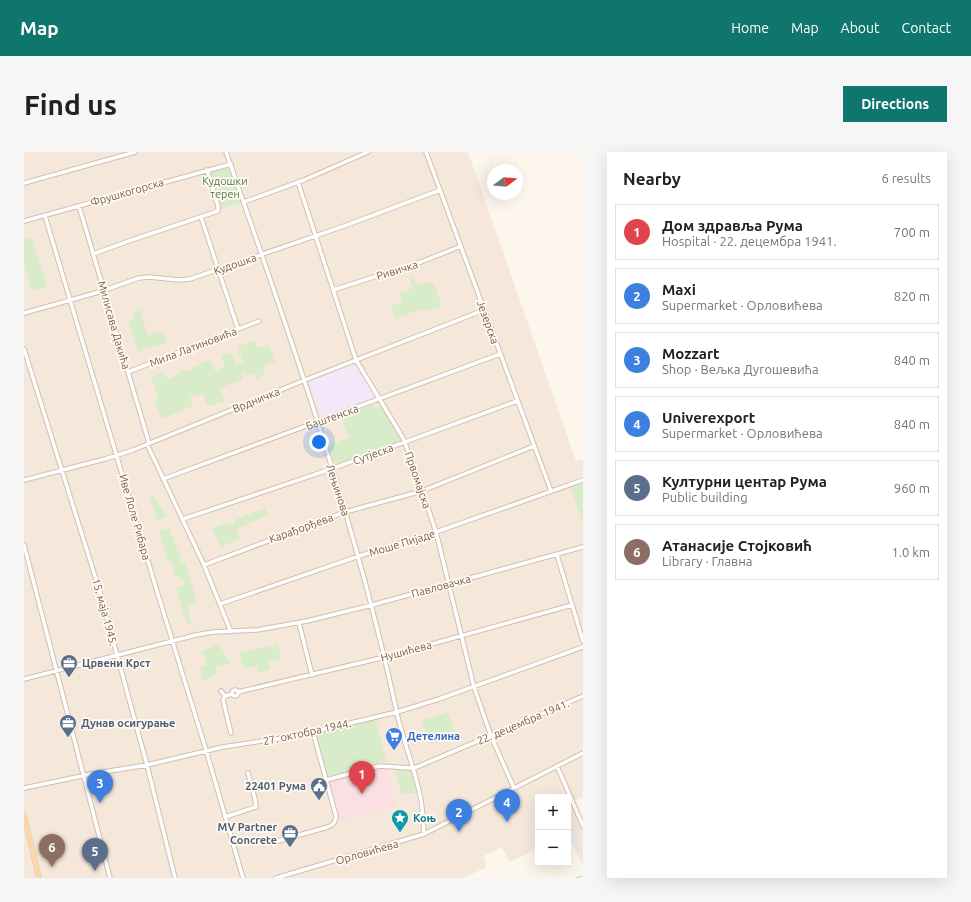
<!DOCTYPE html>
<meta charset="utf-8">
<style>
body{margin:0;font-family:Ubuntu,sans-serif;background:#f6f6f6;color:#202124}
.controls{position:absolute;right:12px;bottom:12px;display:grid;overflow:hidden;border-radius:0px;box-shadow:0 4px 16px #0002}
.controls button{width:36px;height:36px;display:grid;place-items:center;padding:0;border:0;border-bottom:1px solid #e0e0e0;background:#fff;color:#202124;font:20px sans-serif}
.compass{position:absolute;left:463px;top:12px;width:36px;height:36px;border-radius:50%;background:#fff;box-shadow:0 4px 16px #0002;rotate:74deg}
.you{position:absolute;left:295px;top:290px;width:14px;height:14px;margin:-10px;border:3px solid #fff;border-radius:50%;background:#1a73e8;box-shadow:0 0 0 6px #1a73e833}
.badge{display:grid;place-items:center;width:26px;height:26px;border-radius:50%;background:#0f766e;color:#fff;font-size:13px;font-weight:700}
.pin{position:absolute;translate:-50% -33px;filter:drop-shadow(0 1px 2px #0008)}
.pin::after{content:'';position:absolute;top:21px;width:14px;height:12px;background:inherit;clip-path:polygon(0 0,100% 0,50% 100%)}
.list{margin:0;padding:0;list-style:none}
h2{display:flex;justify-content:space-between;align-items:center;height:52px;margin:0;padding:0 16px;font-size:17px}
h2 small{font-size:13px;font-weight:400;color:#757577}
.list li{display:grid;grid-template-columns:26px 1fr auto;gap:12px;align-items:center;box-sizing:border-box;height:56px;margin:0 8px 8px;padding:0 8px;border:1px solid #e0e0e0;border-radius:0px}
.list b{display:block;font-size:15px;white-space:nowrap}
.list p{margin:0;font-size:13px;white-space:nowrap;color:#757577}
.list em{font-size:13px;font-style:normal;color:#757577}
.map{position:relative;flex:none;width:559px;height:726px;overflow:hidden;border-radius:0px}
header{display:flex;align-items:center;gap:24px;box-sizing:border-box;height:56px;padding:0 20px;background:#0f766e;color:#fff}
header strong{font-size:19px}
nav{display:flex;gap:22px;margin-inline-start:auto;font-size:14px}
.intro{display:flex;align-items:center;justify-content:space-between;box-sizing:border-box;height:96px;padding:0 24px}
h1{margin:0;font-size:28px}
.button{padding:10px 18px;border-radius:0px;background:#0f766e;color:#fff;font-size:14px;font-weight:700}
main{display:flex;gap:24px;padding:0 24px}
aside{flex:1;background:#fff;border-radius:0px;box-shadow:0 4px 16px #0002}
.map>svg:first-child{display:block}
</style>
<header>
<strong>Map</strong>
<nav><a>Home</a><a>Map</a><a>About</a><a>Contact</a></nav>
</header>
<div class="intro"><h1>Find us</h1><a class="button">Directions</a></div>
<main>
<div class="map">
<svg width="559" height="726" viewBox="0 0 559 726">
<rect width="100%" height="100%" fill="#fdf6ec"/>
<!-- residential -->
<path fill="#f5e8da" d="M0,0H444L552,309L559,308V328L547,336L559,371V645L546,650L559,675V714L544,683V645H514V674L512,675L514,679V696L486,710L478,695L460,704L463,715L439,726H0Z"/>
<!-- industrial -->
<path fill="#efe9e4" d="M544,665L559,695V714L544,683Z"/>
<!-- education -->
<path fill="#f3e8fa" d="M331,212L354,247L298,267L286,229Z"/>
<!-- medical -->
<path fill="#fbdfe3" d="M362,615L372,655L314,669L305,629Z"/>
<!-- green -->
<path fill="#d8ecc9" d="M205,14L218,51L196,57L184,19Z
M8,86L23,135L8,139L0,112V88Z
M389,124L393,134L409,129L418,154L403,159L402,156L371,166L367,154L378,151L375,141L389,136L385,126Z
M116,158L124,183L139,179L143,191L114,200L104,168L111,166L109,160Z
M230,188L234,196L244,193L251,210L238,215L241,223L232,227L230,221L223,223L222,220L217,222L219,227L196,236L201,249L187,254L186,252L183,254L178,241L166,245L169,254L137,267L130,248L135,246L127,225L140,220L143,227L154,223V221L162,217L164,220L169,218L168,215L186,208L191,219L201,215L197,204L207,200L212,213L219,210L213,195Z
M349,252L351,256L358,254L379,289L312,314L305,294L325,285L317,265Z
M559,331V371L546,336Z
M130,344L143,364L134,369L125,346Z
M241,356L244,363L212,377L216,387L196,395L188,376L202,371L204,374L211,371L210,368Z
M145,376L158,411L161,410L173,450L163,453L168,471L163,472L152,436L161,433L159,428H156L155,423L151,424L147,410H145L135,379Z
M195,492L206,511L191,516L193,522L179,529L176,516L183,513L178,499Z
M254,492L257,506L245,509L246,518L234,521L232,514L220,517L215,501Z
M424,560L432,583L407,592L398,569Z
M351,566L362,609L304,624L292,582Z
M373,617L387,618L393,641H377L371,619Z"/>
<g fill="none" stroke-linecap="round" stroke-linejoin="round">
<!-- stream -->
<path stroke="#a5d3da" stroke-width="1" d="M552,726L559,724"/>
<defs>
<path id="minor" d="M202,0C266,183 331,367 372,557C378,586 390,614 396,643C399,656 399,670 400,682
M402,0L527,339
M274,30L332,208L379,286L391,317L412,380L450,535L467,584L490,636
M0,31L111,0
M220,50L280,28L344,0
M55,54L125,291
M21,64L132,436L182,598L219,726
M177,65L214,177
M0,69L207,12
M69,102L105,89L194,59V54L183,18
M309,138L397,110L437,94
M0,161L75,140L115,126L125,125L155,128L166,127L323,73L416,38
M0,197L75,437L123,613L151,726
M104,220L235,169
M123,292L180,413L207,480
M139,327L476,202
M0,328L81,307L109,298L281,228L460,158
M159,367L307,317L493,249
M0,393L86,726
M533,403L559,489
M180,413L321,360L398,339L510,294
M196,452L335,404L412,380L559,328
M275,471L288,523
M0,527L172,483L189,480L233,478L283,469L348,453L559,395
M208 541a3 3 0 1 1 6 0a3 3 0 1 1-6 0Z
M197,539L201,544
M214,540L361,505L548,453
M207,581L199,548L201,544L208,542
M533,614L559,674
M302,628L355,614L388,616L393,615L559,544
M0,636L67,622L123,613L199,595L272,584L373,560L415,547L559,495
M229,638L244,633
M201,665L232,655L231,647L224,621
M247,691L304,675C309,673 312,670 312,664L289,580
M252,726L400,682L559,601"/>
<path id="major" d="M0,663L15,726"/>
</defs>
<!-- minor casing -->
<use href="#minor" stroke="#d1beb0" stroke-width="5.5"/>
<!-- major casing -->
<use href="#major" stroke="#dad1cd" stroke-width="6"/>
<!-- minor -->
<use href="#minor" stroke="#fff" stroke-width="3.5"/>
<!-- major -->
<use href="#major" stroke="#fbd9a5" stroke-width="4.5"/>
</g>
<!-- icons -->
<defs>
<symbol id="office-pin" viewBox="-11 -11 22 30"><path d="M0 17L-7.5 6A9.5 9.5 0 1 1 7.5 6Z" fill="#5c6f8a" stroke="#fffaf3"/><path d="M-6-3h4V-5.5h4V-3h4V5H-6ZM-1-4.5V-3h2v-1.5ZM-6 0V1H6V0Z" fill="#fff"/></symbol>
<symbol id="supermarket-pin" viewBox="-11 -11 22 30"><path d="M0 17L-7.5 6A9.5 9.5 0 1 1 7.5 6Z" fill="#3f7fe0" stroke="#fffaf3"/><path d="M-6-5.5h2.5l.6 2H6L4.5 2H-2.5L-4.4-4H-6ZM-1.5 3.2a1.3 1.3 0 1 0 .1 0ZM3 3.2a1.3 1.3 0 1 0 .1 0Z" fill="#fff"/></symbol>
<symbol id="civic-pin" viewBox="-11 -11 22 30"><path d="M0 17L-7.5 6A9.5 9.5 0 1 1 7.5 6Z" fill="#5c6f8a" stroke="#fffaf3"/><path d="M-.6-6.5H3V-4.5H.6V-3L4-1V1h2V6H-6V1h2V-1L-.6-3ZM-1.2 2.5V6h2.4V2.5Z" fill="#fff"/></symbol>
<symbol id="sight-pin" viewBox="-11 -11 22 30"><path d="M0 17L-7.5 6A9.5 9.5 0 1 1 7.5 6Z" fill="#0f9aa8" stroke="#fffaf3"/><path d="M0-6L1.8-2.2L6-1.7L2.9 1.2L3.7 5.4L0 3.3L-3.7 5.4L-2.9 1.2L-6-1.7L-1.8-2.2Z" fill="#fff"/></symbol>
</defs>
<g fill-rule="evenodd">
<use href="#office-pin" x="35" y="501" width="20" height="27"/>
<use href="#office-pin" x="34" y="561" width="20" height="27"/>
<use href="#supermarket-pin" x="360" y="574" width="20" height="27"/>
<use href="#civic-pin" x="285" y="624" width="20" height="27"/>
<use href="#sight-pin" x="366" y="656" width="20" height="27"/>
<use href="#office-pin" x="256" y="671" width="20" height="27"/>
</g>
<g text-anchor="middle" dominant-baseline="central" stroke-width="3.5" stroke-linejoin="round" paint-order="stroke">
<!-- park labels -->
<g font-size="11" fill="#537a41" stroke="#fffaf3">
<text x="201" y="29">Кудошки<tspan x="201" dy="13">терен</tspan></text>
</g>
<!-- street labels -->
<g font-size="11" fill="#7a5c4d" stroke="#fffaf3">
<text transform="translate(103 40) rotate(-16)">Фрушкогорска</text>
<text transform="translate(211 112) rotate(-19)">Кудошка</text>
<text transform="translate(373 118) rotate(-17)">Ривичка</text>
<text transform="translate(464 170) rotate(70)">Језерска</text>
<text transform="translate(90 173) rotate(74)">Милисава Дакића</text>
<text transform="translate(169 195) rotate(-21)">Мила Латиновића</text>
<text transform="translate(232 248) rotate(-22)">Врдничка</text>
<text transform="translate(308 265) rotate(-20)">Баштенска</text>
<text transform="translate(349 302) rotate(-20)">Сутјеска</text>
<text transform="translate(394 328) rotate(71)">Првомајска</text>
<text transform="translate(314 338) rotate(72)">Лењинова</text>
<text transform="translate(111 365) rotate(74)">Иве Лоле Рибара</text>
<text transform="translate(277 376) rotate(-20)">Карађорђева</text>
<text transform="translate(378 391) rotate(-17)">Моше Пијаде</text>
<text transform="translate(417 434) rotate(-15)">Павловачка</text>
<text transform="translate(81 460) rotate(75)">15. маја 1945.</text>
<text transform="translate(382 499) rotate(-15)">Нушићева</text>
<text transform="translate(499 570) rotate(-23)">22. децембра 1941.</text>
<text transform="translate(283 580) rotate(-12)">27. октобра 1944.</text>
<text transform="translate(343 700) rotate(-16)">Орловићева</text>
</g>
<!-- service labels -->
<g font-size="11" font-weight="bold" fill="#4e5e75" stroke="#fffaf3" text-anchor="start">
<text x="58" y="511">Црвени Крст</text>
<text x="57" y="571">Дунав осигурање</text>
<text x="282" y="634" text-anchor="end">22401 Рума</text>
<text x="253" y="675" text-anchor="end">MV Partner<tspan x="253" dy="13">Concrete</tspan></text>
</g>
<!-- shop labels -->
<g font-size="11" font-weight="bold" fill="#366cbe" stroke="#fffaf3" text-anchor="start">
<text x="383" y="584">Детелина</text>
</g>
<!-- culture labels -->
<g font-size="11" font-weight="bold" fill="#0d838f" stroke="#fffaf3" text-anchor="start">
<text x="389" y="666">Коњ</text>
</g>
</g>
</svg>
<div class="controls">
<button>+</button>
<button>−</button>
</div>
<svg class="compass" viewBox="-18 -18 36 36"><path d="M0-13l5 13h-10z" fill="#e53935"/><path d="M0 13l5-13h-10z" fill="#757577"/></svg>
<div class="you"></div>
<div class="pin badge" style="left:338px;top:642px;background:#e0444e">1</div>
<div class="pin badge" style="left:435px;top:680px;background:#3f7fe0">2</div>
<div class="pin badge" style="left:76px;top:651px;background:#3f7fe0">3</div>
<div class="pin badge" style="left:483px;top:670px;background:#3f7fe0">4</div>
<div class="pin badge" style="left:71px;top:719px;background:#5c6f8a">5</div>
<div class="pin badge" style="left:28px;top:715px;background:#8d6e63">6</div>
</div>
<aside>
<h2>Nearby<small>6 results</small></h2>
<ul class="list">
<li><span class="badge" style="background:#e0444e">1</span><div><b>Дом здравља Рума</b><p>Hospital · 22. децембра 1941.</p></div><em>700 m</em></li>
<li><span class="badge" style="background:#3f7fe0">2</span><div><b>Maxi</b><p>Supermarket · Орловићева</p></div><em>820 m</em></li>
<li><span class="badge" style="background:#3f7fe0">3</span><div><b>Mozzart</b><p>Shop · Вељка Дугошевића</p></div><em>840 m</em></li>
<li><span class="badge" style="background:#3f7fe0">4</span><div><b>Univerexport</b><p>Supermarket · Орловићева</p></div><em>840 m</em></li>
<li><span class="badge" style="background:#5c6f8a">5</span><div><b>Културни центар Рума</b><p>Public building</p></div><em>960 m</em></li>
<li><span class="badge" style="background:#8d6e63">6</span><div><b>Атанасије Стојковић</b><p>Library · Главна</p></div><em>1.0 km</em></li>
</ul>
</aside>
</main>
